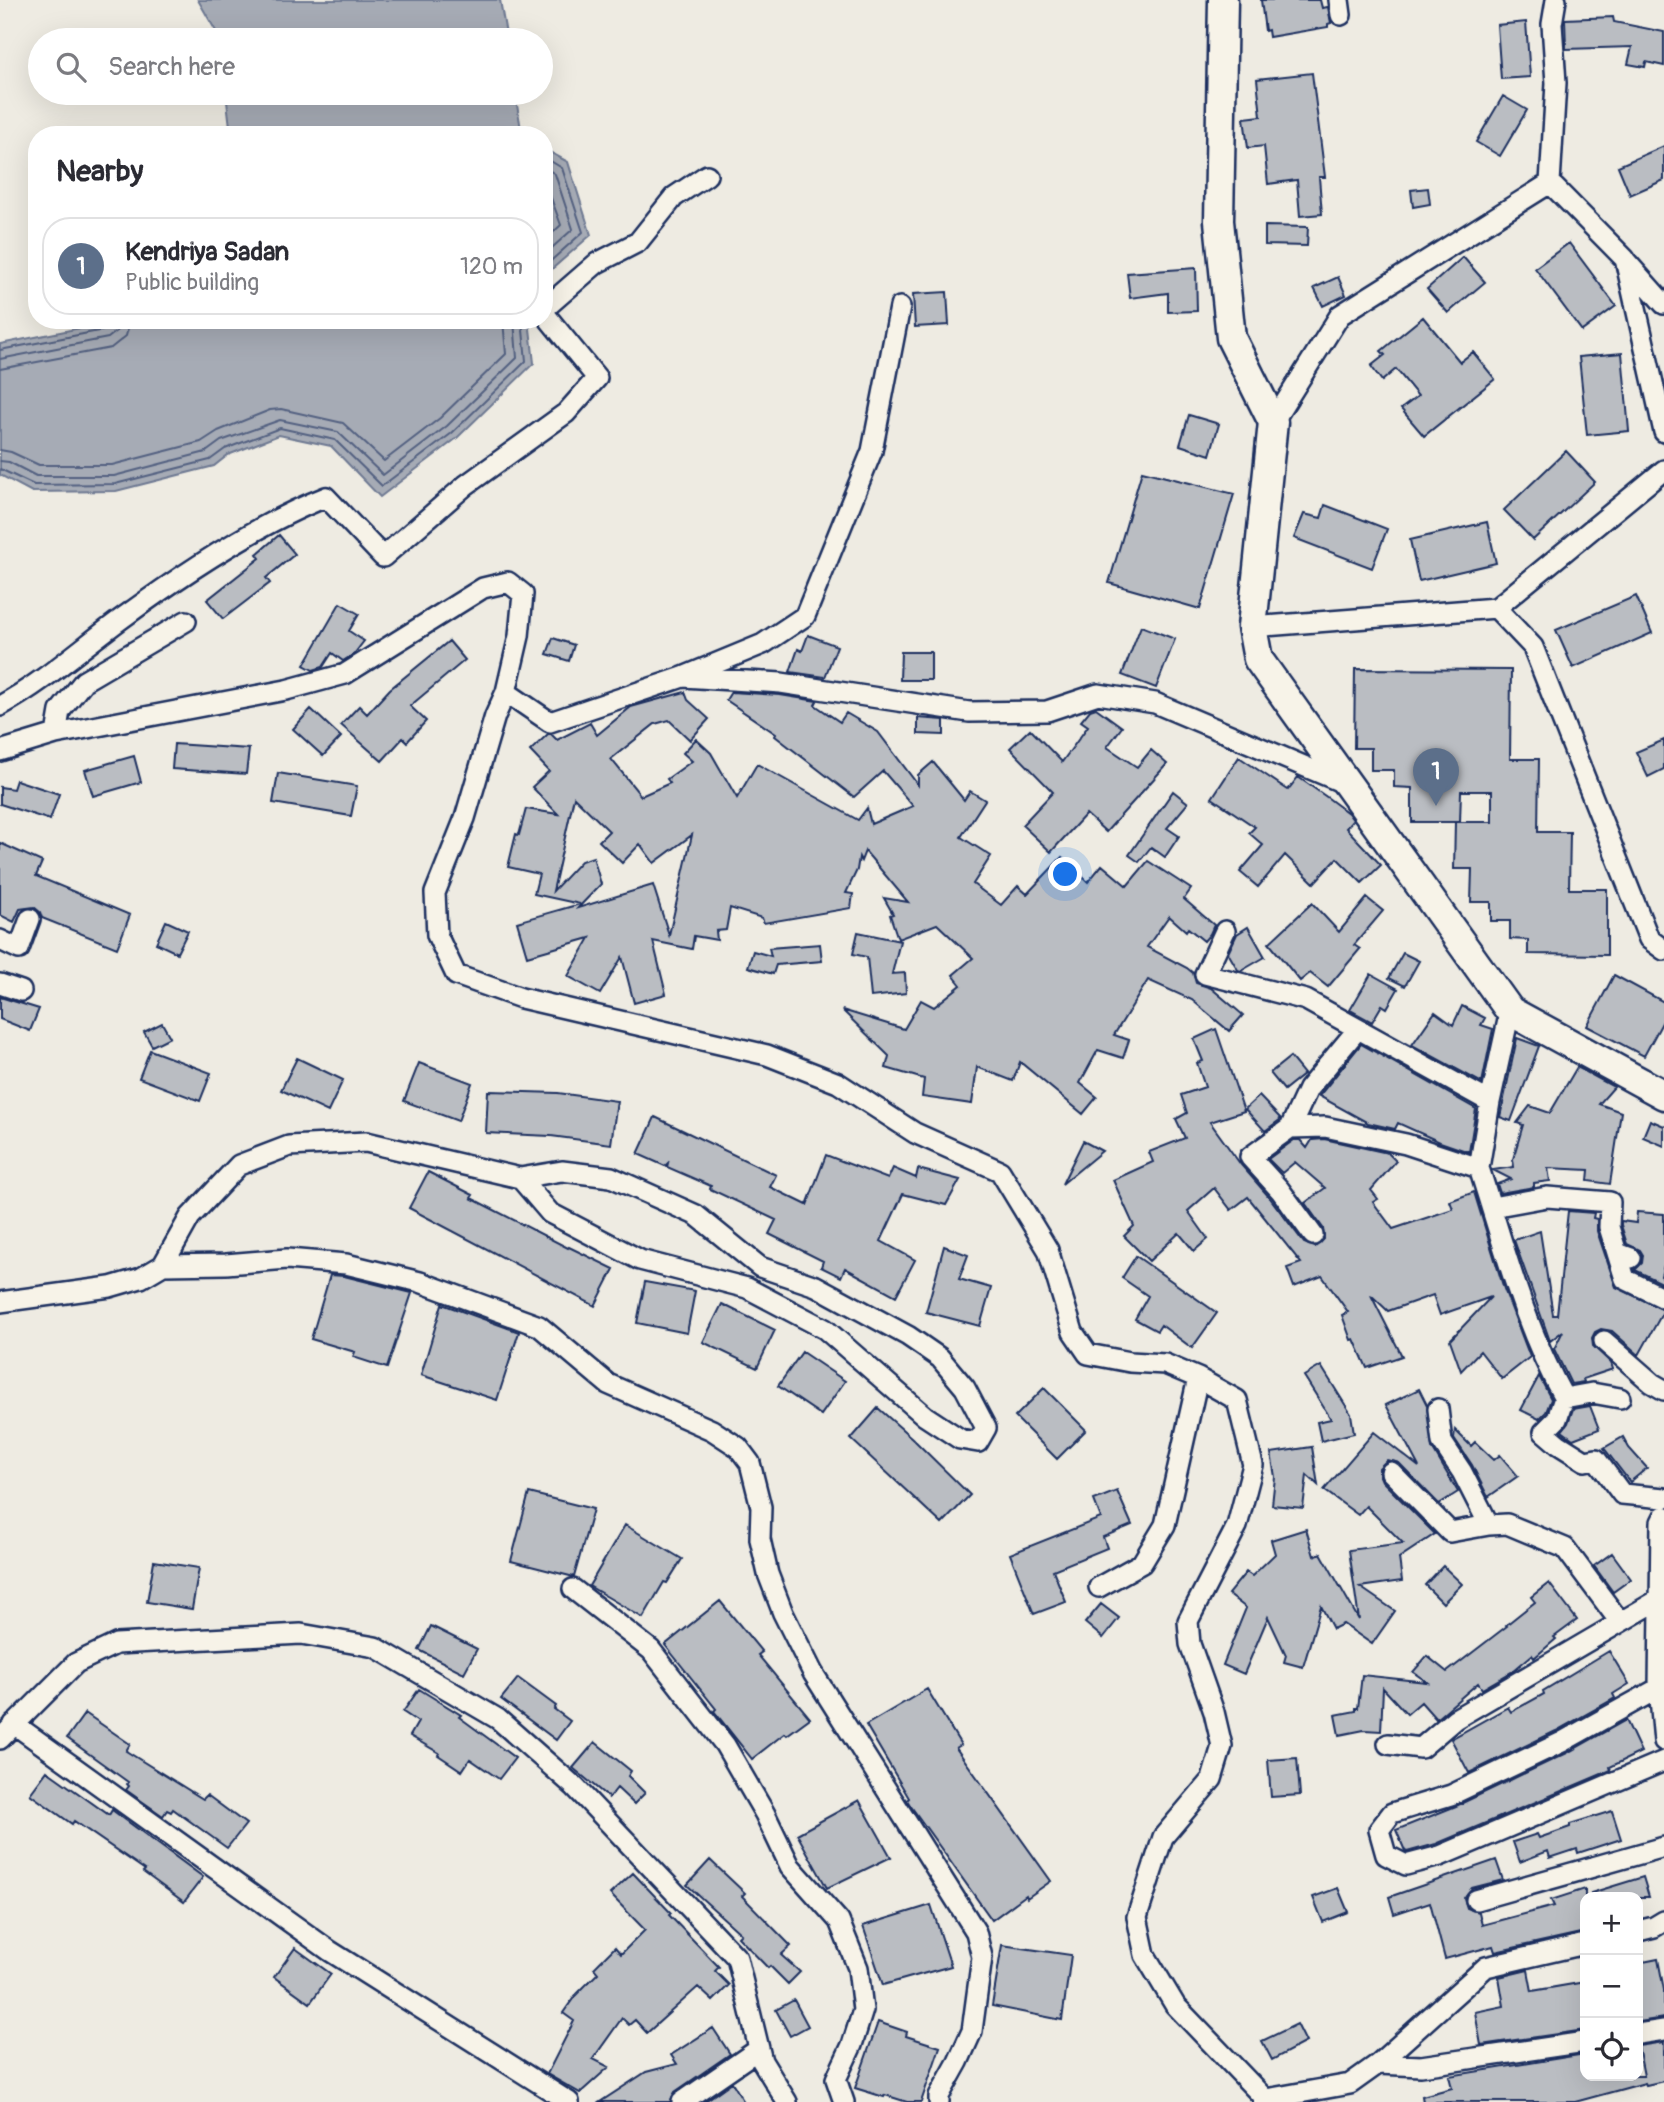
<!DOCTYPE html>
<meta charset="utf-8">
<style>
body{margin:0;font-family:Pangolin,sans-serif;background:#f7f7f7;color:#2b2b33}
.controls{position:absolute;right:21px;bottom:21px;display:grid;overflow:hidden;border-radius:14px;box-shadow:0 7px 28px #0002}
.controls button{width:63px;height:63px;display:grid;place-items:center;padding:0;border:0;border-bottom:2px solid #e1e1e2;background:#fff;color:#2b2b33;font:35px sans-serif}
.you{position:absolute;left:1066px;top:875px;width:24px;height:24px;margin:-18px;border:5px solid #fff;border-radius:50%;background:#1a73e8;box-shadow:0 0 0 10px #1a73e833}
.badge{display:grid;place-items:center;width:46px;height:46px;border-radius:50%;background:#ea580c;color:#fff;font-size:23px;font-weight:700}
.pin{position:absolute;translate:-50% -58px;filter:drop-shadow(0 2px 4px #0008)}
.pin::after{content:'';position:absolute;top:37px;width:24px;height:21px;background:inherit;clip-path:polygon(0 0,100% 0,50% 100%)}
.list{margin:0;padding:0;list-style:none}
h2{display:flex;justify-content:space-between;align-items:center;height:91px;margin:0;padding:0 28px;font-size:30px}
h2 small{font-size:23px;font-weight:400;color:#7c7c81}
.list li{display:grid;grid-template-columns:46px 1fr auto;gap:21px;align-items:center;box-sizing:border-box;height:98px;margin:0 14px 14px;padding:0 14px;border:2px solid #e1e1e2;border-radius:28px}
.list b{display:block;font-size:26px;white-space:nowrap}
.list p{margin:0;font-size:23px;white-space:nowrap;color:#7c7c81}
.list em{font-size:23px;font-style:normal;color:#7c7c81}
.icon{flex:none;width:38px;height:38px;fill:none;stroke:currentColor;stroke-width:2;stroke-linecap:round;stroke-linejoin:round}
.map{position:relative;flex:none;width:1664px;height:2102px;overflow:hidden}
.search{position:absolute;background:#fff;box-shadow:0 7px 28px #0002;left:28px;top:28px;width:525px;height:77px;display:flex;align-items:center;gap:18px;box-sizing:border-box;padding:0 24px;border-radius:38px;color:#7c7c81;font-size:26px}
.panel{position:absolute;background:#fff;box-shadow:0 7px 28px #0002;left:28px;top:126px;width:525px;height:203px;border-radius:28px}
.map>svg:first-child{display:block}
</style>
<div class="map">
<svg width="1664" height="2102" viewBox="0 0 1664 2102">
<rect width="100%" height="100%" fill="#eeebe2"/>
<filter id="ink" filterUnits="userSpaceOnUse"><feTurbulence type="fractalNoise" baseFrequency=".0143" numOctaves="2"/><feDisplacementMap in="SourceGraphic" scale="14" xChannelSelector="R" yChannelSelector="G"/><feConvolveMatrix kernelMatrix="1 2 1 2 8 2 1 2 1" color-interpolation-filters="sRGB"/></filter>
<g filter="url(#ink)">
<!-- water -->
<path fill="#a6abb5" stroke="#6e7992" stroke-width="2" d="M198,0H500L507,40H221Z
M226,93H515L522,135H231Z
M544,149L568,162L591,235L544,276Z
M120,320H529L534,363L457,438L380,497L331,446L279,435L228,455L214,466L116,491L32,492L0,475V344Z"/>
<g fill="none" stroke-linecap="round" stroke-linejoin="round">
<!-- shore -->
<path stroke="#536181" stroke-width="2" d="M544,157L562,168L583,232L544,267
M544,167L555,174L573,229L544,255
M544,179L561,225L544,241
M0,350L104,330L109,327L110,320
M0,359L108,338L117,331L119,320
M0,369L111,348L126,336L130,320
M0,450L11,452L39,465H112L201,442L218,431L270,410L281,409L343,423L384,461L440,418L506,354L503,320
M0,461L9,462L36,476H114L206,452L221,441L280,420L338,432L383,475L447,426L517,358L514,320
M0,469L34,485L115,484L210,460L225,449L280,428L335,440L382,486L452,433L526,361L522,320"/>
</g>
<!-- building -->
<path fill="#babdc2" stroke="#1b2f5e" stroke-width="2" fill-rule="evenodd" d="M1261,0H1320L1322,8L1328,7L1331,23L1328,24V27L1269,37L1268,30L1265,31Z
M1613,17L1614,22L1664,32V66L1646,62L1645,67L1628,64L1632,47L1566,49L1565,19Z
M1526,22L1530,77L1501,79L1497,25Z
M1312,73L1325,177H1319L1322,214L1300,216L1297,180L1268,184L1264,146L1248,148L1244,118L1261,116L1257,79Z
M1503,96L1527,110L1500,156L1476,142Z
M1664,146V180L1630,195L1618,166Z
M1428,188L1430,204L1413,207L1411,190Z
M1265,226L1308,227L1307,246L1265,245Z
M1569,243L1616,306L1582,331L1535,268Z
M1463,257L1485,282L1448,313L1427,289Z
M1196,268L1197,311L1168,312V293L1130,298L1127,273Z
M1338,277L1346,295L1323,306L1314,288Z
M947,292L949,325L915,327L913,294Z
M1423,317L1460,362L1473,352L1495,379L1424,436L1401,409L1418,396L1396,369L1382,381L1371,366L1385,355L1381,351Z
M1622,353L1629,431L1587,435L1579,357Z
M1189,415L1219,424L1210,455L1180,445Z
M1566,451L1595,482L1533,540L1504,510Z
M1142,471L1234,494L1200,609L1109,583Z
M1325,505L1387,529L1372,568L1294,538L1304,514L1321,518Z
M1487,522L1496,563L1419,581L1410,540Z
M279,535L295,554L266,578L270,583L223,619L207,600L260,558L257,554Z
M1636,596L1652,633L1573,668L1556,630Z
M340,603L359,614L349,631L364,641L354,654L343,661L332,653L323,667L313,670L304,665Z
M1141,626L1175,639L1156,688L1122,675Z
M808,635L837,646L825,677L790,672L798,649L802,651Z
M553,638L574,645L569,661L547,654Z
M449,641L465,660L410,706L426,721L407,742L403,738L382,761L341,725L359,706L367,714L390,689Z
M901,652H931V680H900Z
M1355,669L1511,670L1510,759H1539L1538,832H1570L1569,889H1607V955L1528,954V940L1510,939V921H1491V902H1471L1472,869H1454L1455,822H1492V791H1461L1460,822H1412V788L1394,787V770H1371V748H1354Z
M685,692L688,700L709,719L690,740L669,720L655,724L611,759L641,796L670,783L667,779L692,761L683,753L696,739L711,753L737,798L757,764L858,820L867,808L871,824L913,806L883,771L854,797L775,736L776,734L726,700L731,692L780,695L817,701L815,705L840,722L846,713L878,732L918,785V775L933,762L964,800L970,791L985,800L961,837L991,856L973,884L1001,905L1018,886L1027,894L1062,857L1088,882L1102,865L1127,886L1148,861L1191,889L1184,899L1214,925L1210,934L1204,941L1188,928L1186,931L1169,916L1147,947L1187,968L1193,973L1196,983L1211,988L1243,1015L1229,1031L1192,1000L1148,980L1114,1035L1129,1040L1123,1058L1098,1050L1080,1083L1097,1097L1083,1114L1020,1062L1013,1081L977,1067L972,1104L922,1097L924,1079L886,1068L889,1056L842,1010L904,1029L921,1000L934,1007L961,985L953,975L973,958L937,924L898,939L890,915L893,914L884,898L908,902L865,851L861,861L859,857L857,870L846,893L853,894L851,908L764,923L762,918L730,908L726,930L716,931L717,940L694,936L692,949L653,941L666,994L634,1003L622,957L600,994L568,976L590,938L527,956L517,922L580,904L534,894L539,874L508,867L516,834L519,835L526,809L558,814L532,787L549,771L530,751L548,734H551L557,740L590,723L597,735L631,707ZM574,797L609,831L599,841L622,863L640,844L654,863L692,835L669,935L653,885L578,908L601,884L593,857L581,861L553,891Z
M1096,708L1122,727L1107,747L1137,767L1151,750L1167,764L1106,832L1086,814L1051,852L1022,825L1053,792L1010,748L1030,729L1062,762L1088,726L1081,721L1090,710Z
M311,709L341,737L323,756L293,729Z
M918,718L944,720V735L918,734Z
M1664,740V769L1648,777L1636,752Z
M174,744L249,749L246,774L172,769Z
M134,756L141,782L93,796L85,770Z
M1239,757L1288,790L1298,777L1328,798L1348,813L1353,820L1346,828L1381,865L1362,883L1337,858L1314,883L1285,855L1258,887L1240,872L1263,845L1249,833L1255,827L1212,798Z
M278,773L357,786L351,816L273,803Z
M16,780L59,794L50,820L0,804V787L13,789Z
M1173,791L1188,803L1167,828L1179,836L1165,857L1151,847L1139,862L1129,855Z
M0,843L42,862L36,876L130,915L117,948L42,918L40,912L34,907L20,909L14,922L0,915Z
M1367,898L1383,911L1354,945L1360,949L1328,987L1310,973L1300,981L1269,943L1312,903L1339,932Z
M166,921L188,931L177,953L156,943Z
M1248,927L1265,957L1241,971L1238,970L1228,953L1237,934Z
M858,932L900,941L892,974L905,973L906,993L871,997L867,957L853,954Z
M820,944L822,961L776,965L773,974L748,967L753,951L771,956L769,948Z
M1403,953L1419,961L1405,986L1389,978Z
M1371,974L1398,989L1387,1008L1382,1005L1372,1022L1350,1010Z
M1614,975L1664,1002V1019L1644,1056L1587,1026Z
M0,997L39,1009L30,1031L0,1019Z
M1462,1006L1485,1018L1481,1025L1493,1029L1482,1083L1412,1045L1435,1012L1453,1025Z
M162,1023L170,1037L152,1046L144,1032Z
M1216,1029L1244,1111L1210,1122L1241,1165L1270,1198L1304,1243L1315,1247L1324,1239L1323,1228L1305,1203L1325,1188L1295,1162L1282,1173L1268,1159L1294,1140H1300L1307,1148L1312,1140L1324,1139L1388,1153L1396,1161L1371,1190L1378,1199L1373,1202L1393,1229L1453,1209L1450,1201L1474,1192L1504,1289L1530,1357L1502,1379L1480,1351L1461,1371L1450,1340L1491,1297L1440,1315L1433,1295L1388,1311L1371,1295L1402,1356L1367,1368L1354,1339L1351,1340L1342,1315L1348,1312L1322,1276L1294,1287L1287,1268L1301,1263L1248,1197L1231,1210L1214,1188L1188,1211L1208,1239L1194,1251L1179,1233L1149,1261L1124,1236L1134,1226L1113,1180L1153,1162L1149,1152L1185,1138L1176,1119L1187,1113L1181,1095L1205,1087L1197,1063L1203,1061L1194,1039Z
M1517,1038L1539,1046L1511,1121L1500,1117Z
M1361,1044L1476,1109L1469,1152L1440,1142L1398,1123L1395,1129L1368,1123L1319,1096Z
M150,1050L211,1073L200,1101L139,1078Z
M1290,1057L1304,1074L1284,1090L1270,1073Z
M297,1058L343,1080L328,1112L281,1090Z
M419,1063L472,1083L458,1121L404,1101Z
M1577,1067L1614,1087L1599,1104L1621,1112L1610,1184L1588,1181L1589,1170L1548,1168L1550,1181L1534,1183V1187L1500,1193L1497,1184L1511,1179L1493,1170L1514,1167L1513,1159L1523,1125L1517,1123L1530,1106L1550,1113Z
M488,1091L558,1093L617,1101L611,1144L551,1136L486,1133Z
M1259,1096L1281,1119L1265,1131L1245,1109Z
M655,1117L776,1175L770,1187L807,1205L826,1155L888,1179L893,1168L916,1178L918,1169L960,1180L946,1205L903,1194L881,1241L915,1260L896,1296L845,1268L841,1277L821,1267L823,1261L769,1234L776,1220L710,1189L711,1186L667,1167L668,1163L665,1166L638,1154Z
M1650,1120L1664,1126V1146L1643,1137Z
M1083,1141L1102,1151L1062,1184Z
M428,1172L473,1195L471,1198L568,1248L569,1247L614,1269L595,1306L409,1208Z
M1568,1211L1594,1213L1593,1218L1597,1219V1231L1616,1287L1664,1310L1639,1355L1612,1331L1601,1329L1595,1332L1592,1338L1593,1346L1611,1363L1613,1369L1583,1379L1584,1382L1571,1384L1554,1349L1563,1331L1550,1341L1514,1240L1540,1231L1553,1315H1557Z
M1637,1212L1664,1214V1265L1661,1276L1664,1278V1284L1635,1270L1642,1263L1643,1255L1640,1250L1627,1244L1621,1225V1221L1636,1223Z
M944,1246L968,1255L959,1279L991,1288L980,1326L926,1312Z
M1136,1256L1217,1313L1192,1348L1161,1325L1157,1331L1135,1319L1148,1296L1122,1278Z
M330,1275L344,1276L412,1293L387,1368L353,1357L355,1352L311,1339Z
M645,1282L695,1291L687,1333L637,1323Z
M442,1304L519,1332L497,1400L421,1375Z
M722,1304L775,1330L757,1368L703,1342Z
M802,1352L845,1381L821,1415L778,1386Z
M1321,1366L1351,1414L1354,1433L1321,1441L1317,1422L1331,1419L1304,1376Z
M1539,1376L1551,1399L1546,1412L1539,1419L1521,1410Z
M1044,1388L1086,1430L1057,1459L1015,1417Z
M1419,1389L1427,1405L1432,1448L1458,1492L1439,1504L1399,1463L1387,1460L1379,1468V1474L1382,1481L1435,1534L1399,1558L1402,1581L1360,1587L1395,1611L1372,1644L1343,1624L1333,1629L1321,1606L1303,1667L1284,1662L1286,1655L1268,1617L1244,1674L1223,1665L1246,1608L1228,1594L1246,1572L1252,1576L1275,1554L1271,1540L1306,1529L1314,1556L1321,1553L1359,1620L1349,1550L1403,1543L1366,1506L1358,1515L1324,1490L1374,1432L1419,1467L1386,1405Z
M1590,1406L1599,1429L1573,1439L1562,1431L1568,1423L1573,1409Z
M878,1408L912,1438L970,1495L942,1524L851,1439Z
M1455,1430L1471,1446L1475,1442L1494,1460L1500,1455L1518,1476L1488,1497L1472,1465L1454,1438Z
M1623,1437L1629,1448L1647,1468L1630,1482L1604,1448Z
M1312,1447L1318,1485L1307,1475L1303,1508L1272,1505L1275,1477L1271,1453Z
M1117,1491L1132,1525L1103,1537L1107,1548L1053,1570L1066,1602L1034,1614L1010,1554L1101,1518L1094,1500Z
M529,1493L593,1509L574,1577L511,1561Z
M625,1525L682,1559L667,1583L664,1582L643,1618L589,1586Z
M1612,1553L1631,1579L1613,1592L1594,1566Z
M154,1561L199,1568L192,1609L147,1602Z
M1443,1566L1462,1584L1443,1603L1425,1585Z
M1549,1583L1577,1620L1554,1637L1556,1639L1534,1658L1532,1655L1513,1671L1482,1689L1478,1683L1436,1719L1421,1702L1407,1714L1383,1688L1381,1731L1364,1730L1339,1735L1335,1715L1356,1711V1708H1358L1362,1675L1427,1682L1413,1672L1427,1656L1447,1672L1507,1626L1506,1625L1535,1602L1531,1597Z
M720,1601L762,1652L758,1655L810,1718L787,1735L785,1733L752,1759L714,1711L716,1709L665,1645Z
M1101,1604L1119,1618L1103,1638L1085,1623Z
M431,1626L477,1649L464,1673L419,1650Z
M1609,1651L1629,1684L1613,1694L1615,1698L1556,1731L1469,1773L1451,1739L1508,1707L1511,1712L1544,1694L1543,1691Z
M518,1678L556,1706L554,1709L570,1721L556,1740L501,1699Z
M419,1689L461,1715L459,1717L515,1758L499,1779L470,1759L462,1771L438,1755L439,1753L410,1736L418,1722L403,1712Z
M927,1689L961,1745L956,1748L1051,1881L1027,1898L1026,1895L992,1920L910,1805L907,1800L909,1798L866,1725Z
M85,1713L130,1744L126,1751L203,1799L207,1795L246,1824L227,1848L173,1809L171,1812L167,1810L163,1816L126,1790L129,1786L127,1784L128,1782L67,1738Z
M1626,1720L1641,1752L1610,1767L1611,1770L1597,1776L1436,1844L1407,1852L1405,1851L1396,1830L1456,1806L1567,1753Z
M595,1742L631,1771L628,1776L645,1793L634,1804L617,1788L609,1798L573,1768Z
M1297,1758L1300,1795L1271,1797L1268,1760Z
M47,1771L109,1815L112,1810L203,1877L184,1902L143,1872L145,1870L74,1821L72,1824L30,1794Z
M859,1800L891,1857L827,1888L797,1834Z
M1612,1811L1621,1839L1578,1853L1577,1849L1550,1858L1548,1851L1520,1862L1513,1842L1537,1834L1539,1838L1570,1827V1824Z
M710,1860L745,1893L742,1896L791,1946L781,1955L800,1972L788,1984L770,1966L768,1968L738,1937L741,1934L687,1885Z
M1496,1860L1503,1880L1472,1888L1464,1898L1467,1908L1479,1912L1482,1925L1554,1906L1551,1900L1585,1889V1932L1495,1952L1493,1946L1445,1959L1430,1902L1394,1914L1389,1897Z
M633,1873L671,1913L669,1915L719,1967L715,1971L729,1985L713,2001L698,1987L647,2033L635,2020L629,2025L622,2018L593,2059L609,2067L580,2093L547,2074L574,2021L563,2013L575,1996L598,1973L594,1968L615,1947L621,1954L645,1930L610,1894Z
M1643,1877L1649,1897H1592L1591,1893Z
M1338,1888L1348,1912L1323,1922L1313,1897Z
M931,1905L951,1966L883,1985L863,1926Z
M1002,1945L1071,1955L1062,2020L992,2006Z
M295,1948L331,1974L310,2003L274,1977Z
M1658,1959L1664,1990V2018L1638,2022V1963Z
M1528,1970L1532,1991L1585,1982V2030L1481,2045L1475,2012L1504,2006L1499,1977Z
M794,2000L808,2026L790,2036L776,2010Z
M878,2022L907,2032L906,2036L940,2047L921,2102H907L885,2095L884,2097L855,2088Z
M1297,2024L1306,2042L1272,2060L1262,2041Z
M713,2028L730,2054L675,2092L670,2102H600L646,2072L677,2064L671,2055Z
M1664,2042V2081L1646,2085L1645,2083L1575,2102H1423L1422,2096L1452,2088L1449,2076L1585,2054V2076H1644L1638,2046Z
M732,2082L744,2102H704Z"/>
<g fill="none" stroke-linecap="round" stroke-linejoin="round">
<defs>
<path id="street" d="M1339,0L1341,15
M1556,0L1552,24L1556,83L1550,183L1625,259L1664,432
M1625,260L1664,304
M544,309L597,263L638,242L674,197L707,175
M1273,422L1340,315L1550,183
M1496,608L1664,470
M1252,627L1496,608L1533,647L1649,939L1664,950
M683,677L781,683L969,712L1047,711L1098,694L1155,703L1346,784
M506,692L550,722L683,677L763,644L805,616L872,451L900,307
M0,706C44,682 80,649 121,619C181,575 257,524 326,497L383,557L466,485L566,413L597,378L544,313
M56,734L60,711L84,681L186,621
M0,751L56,734L286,690L345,674L483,588L508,582L523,594L519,636L506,692L495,716L465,818L435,893L437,935L456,975L521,998L767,1055L838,1083L915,1133L1000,1171L1048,1250L1073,1332L1088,1354L1130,1362L1165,1364L1198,1378L1237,1400L1253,1465L1237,1526L1188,1621L1190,1644L1214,1712L1222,1746L1212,1779L1163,1837L1137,1917L1145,1955L1175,2005L1268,2102
M1225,931L1205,974L1306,1000L1490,1102
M0,940L19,949L30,919
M0,984L21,991
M1290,1128L1308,1089L1357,1030
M1479,1168C1504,1246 1524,1326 1564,1398L1557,1419L1544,1432L1558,1444L1585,1461L1596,1459L1622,1494L1664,1498
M1492,1207L1547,1197L1610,1202L1609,1227L1617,1253L1631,1258
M1313,1235L1280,1190L1250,1157L1290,1128L1325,1127L1406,1144L1479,1168L1490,1102L1510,1011
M1617,1253L1625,1279L1664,1298
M163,1265L226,1264L287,1259L346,1264L420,1282L539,1326L608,1384L712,1430L738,1447L750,1463L761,1507L760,1539L768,1574L783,1613L813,1673L976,1932L982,1957L972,2031L958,2062L939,2096V2102
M0,1302L110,1287L141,1278L163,1265L190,1217L239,1165L289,1146L366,1142L520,1178L562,1171L611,1177L696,1215L760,1267L816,1286L908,1336L940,1358L965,1388L986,1428L978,1442L960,1439L925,1416L825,1329L747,1288L640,1260L550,1213L520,1178
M1604,1341L1652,1383L1664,1390
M1564,1398L1592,1393L1620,1398
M1438,1409L1442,1442L1462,1472L1489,1525
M1391,1472L1450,1532L1489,1525L1507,1524L1565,1548L1620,1622
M1664,1516L1661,1522L1659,1688L1664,1741
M1099,1587L1142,1563L1165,1525L1198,1378
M573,1589L651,1650L725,1745L765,1814L790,1866L839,1921L858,1968L863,2010L852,2045L836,2079L844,2102
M1659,1688L1562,1742L1451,1795L1392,1813L1379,1830L1386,1855L1406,1865L1440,1856L1664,1761
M14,1724L330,1951L569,2102
M0,1739L76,1663L116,1644L301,1634L375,1647L498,1719L575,1787L737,1958L762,2061L787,2102
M1388,1744L1421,1748L1455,1719L1660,1599
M1476,1900L1664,1847
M1638,1931L1654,1927L1664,1921
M1638,2034L1664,2030
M1378,2064L1421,2066L1585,2042
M682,2102L759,2049
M1263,2102L1266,2099L1350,2084L1378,2064L1486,1967L1585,1944"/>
<path id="secondary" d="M1223,0L1219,221L1231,338L1273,422L1252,627L1258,659L1510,1011L1664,1095"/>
</defs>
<!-- street casing -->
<use href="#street" stroke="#1b2f5e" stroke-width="24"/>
<!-- secondary casing -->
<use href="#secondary" stroke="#1b2f5e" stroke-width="33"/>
<!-- street -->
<use href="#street" stroke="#f7f3e8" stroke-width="19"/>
<!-- secondary -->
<use href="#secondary" stroke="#f7f3e8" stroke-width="28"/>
</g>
</g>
</svg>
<div class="controls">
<button>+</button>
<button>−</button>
<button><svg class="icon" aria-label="locate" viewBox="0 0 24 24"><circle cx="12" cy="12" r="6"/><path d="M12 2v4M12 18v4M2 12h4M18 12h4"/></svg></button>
</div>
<div class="you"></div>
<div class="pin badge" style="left:1436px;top:806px;background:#5c6f8a">1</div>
<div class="search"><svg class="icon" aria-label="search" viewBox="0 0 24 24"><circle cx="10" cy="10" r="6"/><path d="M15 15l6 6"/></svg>Search here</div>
<section class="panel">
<h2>Nearby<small></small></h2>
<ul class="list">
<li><span class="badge" style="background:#5c6f8a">1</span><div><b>Kendriya Sadan</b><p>Public building</p></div><em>120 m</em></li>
</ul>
</section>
</div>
